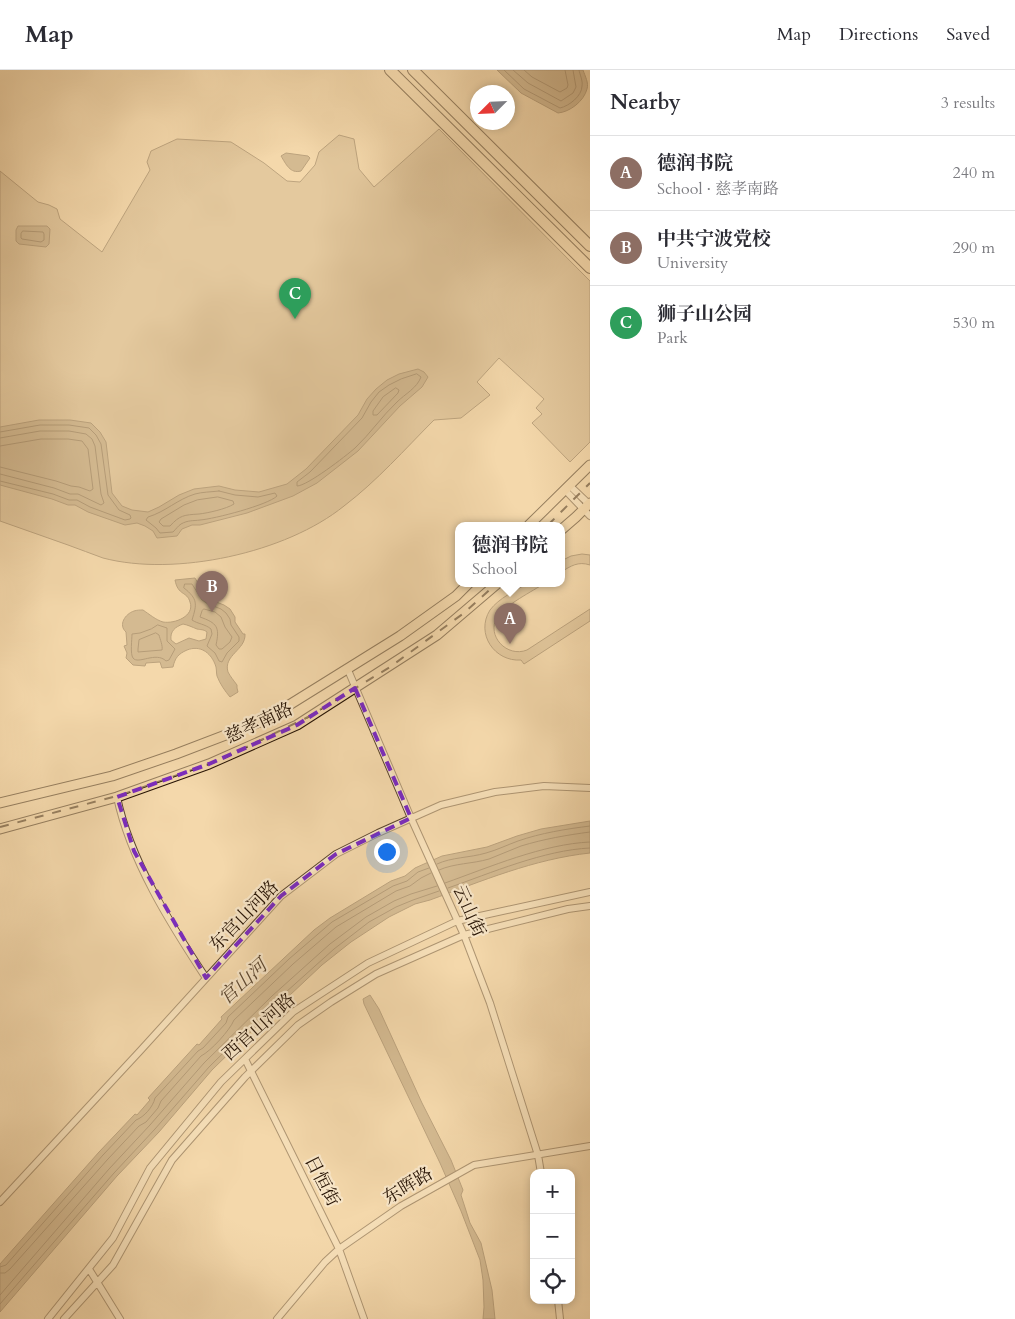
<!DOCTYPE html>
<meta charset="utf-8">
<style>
body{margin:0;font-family:Cardo,"Noto Serif SC",serif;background:#f7f7f7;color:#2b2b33}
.controls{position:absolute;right:15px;bottom:15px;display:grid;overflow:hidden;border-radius:10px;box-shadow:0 2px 8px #0003}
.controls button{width:45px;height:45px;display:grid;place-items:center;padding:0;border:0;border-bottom:1px solid #e1e1e2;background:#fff;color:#2b2b33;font:25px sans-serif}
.compass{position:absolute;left:470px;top:15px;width:45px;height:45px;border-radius:50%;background:#fff;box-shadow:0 2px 8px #0003;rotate:246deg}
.you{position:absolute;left:386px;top:781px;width:18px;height:18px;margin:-12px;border:4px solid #fff;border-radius:50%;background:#1a73e8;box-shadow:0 0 0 8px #1a73e833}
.badge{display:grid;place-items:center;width:32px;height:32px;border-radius:50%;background:#8f2418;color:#fff;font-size:16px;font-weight:700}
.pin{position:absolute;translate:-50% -41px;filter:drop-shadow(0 1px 2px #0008)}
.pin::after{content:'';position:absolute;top:26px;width:18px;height:15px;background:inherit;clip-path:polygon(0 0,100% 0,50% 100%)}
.popup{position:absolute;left:455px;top:452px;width:110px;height:65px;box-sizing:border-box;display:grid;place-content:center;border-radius:10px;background:#fff;filter:drop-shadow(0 1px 4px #0005);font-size:16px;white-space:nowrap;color:#7c7c81}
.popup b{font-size:19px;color:#2b2b33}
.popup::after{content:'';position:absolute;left:50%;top:100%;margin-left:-10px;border:10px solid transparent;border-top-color:#fff}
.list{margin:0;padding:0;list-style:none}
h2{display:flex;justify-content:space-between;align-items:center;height:65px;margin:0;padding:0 20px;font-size:21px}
h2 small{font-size:16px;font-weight:400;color:#7c7c81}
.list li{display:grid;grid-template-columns:32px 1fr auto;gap:15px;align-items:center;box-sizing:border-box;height:75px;padding:0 20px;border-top:1px solid #e1e1e2}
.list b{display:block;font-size:19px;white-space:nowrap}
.list p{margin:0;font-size:16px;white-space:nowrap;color:#7c7c81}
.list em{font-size:16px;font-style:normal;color:#7c7c81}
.icon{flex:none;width:28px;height:28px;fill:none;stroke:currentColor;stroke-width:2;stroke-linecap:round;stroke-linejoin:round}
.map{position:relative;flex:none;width:590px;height:1249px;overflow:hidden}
header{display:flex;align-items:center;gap:30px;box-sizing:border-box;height:70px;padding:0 25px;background:#fff;border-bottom:1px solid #e1e1e2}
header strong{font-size:24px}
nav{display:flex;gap:28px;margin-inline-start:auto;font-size:18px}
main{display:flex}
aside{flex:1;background:#fff}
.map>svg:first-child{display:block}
</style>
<header>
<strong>Map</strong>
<nav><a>Map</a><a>Directions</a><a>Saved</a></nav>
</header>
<main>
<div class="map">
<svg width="590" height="1249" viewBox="0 0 590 1249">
<rect width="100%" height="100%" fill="#f4d8ab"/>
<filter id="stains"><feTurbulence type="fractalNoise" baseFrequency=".004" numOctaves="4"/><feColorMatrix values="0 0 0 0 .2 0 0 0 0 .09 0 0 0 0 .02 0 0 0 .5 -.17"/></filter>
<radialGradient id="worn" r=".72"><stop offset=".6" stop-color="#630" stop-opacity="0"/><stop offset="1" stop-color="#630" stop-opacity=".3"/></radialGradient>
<!-- green -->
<path fill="#d1b78f" stroke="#7c654a" d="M439,59L590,211V372L570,392L532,353L542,344L536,338L544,329L499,288L477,312L490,325L461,348L434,350C405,379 377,411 344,436C286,483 175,507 103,488C91,484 80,479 68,475C45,467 23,459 0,451V101L38,132L49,135L57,139L60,149L102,182L150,100L147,92L151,81L177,69L231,72L264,93L287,111L300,112L315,95L319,82L339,65L354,69L359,99L374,117Z
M582,484L590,485V495C578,491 571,496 561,502V491L571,486Z
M528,513H545C533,521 505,535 497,547C486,566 507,588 527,580L590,539V551L524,594L521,590C495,592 475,564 490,540C499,528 515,521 528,513Z"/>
<!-- water -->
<path fill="#ae9572" stroke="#786146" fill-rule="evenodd" d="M497,0H583C585,6 589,13 587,19C584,31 570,42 558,43L521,23Z
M286,83L308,86L310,88L301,101C290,104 286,94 281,86Z
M18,156H47L50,159L49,174L46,177L19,174L16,171V160Z
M418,299L424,302L428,307L422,317L400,336L358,381L317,413L293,426L247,443L200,455H192L182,459L177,466L157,468L153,461L145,456L137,453L125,455L88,442L75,435H68L52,429L0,415V357L39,350H70L91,353L100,362L106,372L112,423L122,436L132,440L148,442L159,437L179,425L194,419L219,416L235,420L259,422L287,414L306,399L358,345L367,329L376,319L387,310L399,304Z
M195,508L206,527L211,530L224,535L230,539L235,547V552L243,564H245C246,580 223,585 228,602C230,606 234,611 237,615V618L238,622L230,627C225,621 220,614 217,606C216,602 217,598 215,594C210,582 200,575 187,580C178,584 175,588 173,597L162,598L160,592L146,593L145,596L133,595L126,588L127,583L124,576L127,575L126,562C118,555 125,544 134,541C137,540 140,540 143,540C149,544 156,550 163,552C175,554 195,546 190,532C187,521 178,526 175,510ZM183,554C188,555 192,557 197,559C201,560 203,559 207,562L206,569L199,571L189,568L176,574L171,570C170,561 175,557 183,554Z
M590,751V783C534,789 482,811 430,830L415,834L389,847L351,872L322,895L257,956L212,1000L159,1062L117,1106L0,1242V1194L99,1082L135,1044L137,1045L150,1030L148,1028L197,974L199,975L222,949L221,947L314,860L330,848L391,811L405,806L415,798L442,786L487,777L517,766L541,759Z
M370,925L379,939L422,1033L451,1090L463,1120L461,1125L470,1153L481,1173L492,1220L495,1249H483L484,1237L483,1210L480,1190L461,1141L440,1093L364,934L363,929Z"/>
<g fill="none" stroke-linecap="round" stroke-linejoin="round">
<!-- shore -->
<path stroke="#6a543b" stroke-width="1" d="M504,0L524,19L560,38C569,36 582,26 582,16C583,11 580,5 579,0
M513,0L528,13L561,31L573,23L576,17L573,0
M524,0L532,7L560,22L567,18L568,15L565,0
M23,161L43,162L44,164V170L41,172L22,169L21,168V164Z
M417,304L421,307C417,318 405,324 397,332C382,346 370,364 355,378C346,386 307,416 297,416V412L310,402L362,348L371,332L379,322L389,315L401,309Z
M396,318L399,320L398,323L377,345H373V341L383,327Z
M0,362L40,355H69L89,358L96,365L101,374L108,425L119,440L130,445L131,448L130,449L125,450L90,437L77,430H69L53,424L0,411
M0,368L40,361H69L86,364L92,369L95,376L101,424L104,433L101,435L78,424H70L54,418L0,404
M0,376L41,369H68L82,371L88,379L93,419L90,421L79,417L71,416L56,411L0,397
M219,421L235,425L258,427L275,423L277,426C268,435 214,449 200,450C193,451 188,450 181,454C178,456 176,459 173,462L160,463L156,458L146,450L148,447C165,442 178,429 195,424C202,422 211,422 219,421Z
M218,427L233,431L234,434C226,439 208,443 199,444C184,445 180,445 170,456H163L159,452L161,449L184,435L197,430Z
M185,514H192L202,530L208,534L221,539L226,543L230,549L231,555L239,567V571L227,583L222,592L219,591L215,583L207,576L212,564L211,559C205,554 198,554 192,550C197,534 198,529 184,518Z
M204,539L215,542L221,547L225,557L232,567L230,572L222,579H219L216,575C220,557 217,553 200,547L202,541Z
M158,555L167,558V571L175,579L169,590L166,591C156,581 138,595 133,588C130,584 132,569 132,564L140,563L151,559Z
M156,563L159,565C160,569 163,576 162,580L138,582V579L139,570Z
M437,794C452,787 469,788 486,783C497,780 507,775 518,771C541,763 566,759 590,756
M439,800C455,793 472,794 489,789C500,785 510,780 521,776C544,769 567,765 590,762
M445,813C490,797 543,774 590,772
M448,818C491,803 544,780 590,778
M0,1197L6,1195L103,1085L136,1050C144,1047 153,1037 155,1028L198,981L203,978L226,953L228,947L289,889L332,852L393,816L407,811L418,802L429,798
M0,1203H5L10,1199L108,1089L139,1056L146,1052L158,1038L161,1031L201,986C211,981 230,960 234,950L293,894L336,857L396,821L410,816L421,808L431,803
M0,1225L109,1099L150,1055L204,993L272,926L330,874L366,847L394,831L411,824L437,816
M0,1234L114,1103L155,1059L209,997L276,931L334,879L369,852L396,837L413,830L439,821"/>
<defs>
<path id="minor" d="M570,416L590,435
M565,420L590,446
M348,600L411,748L464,865L490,933L538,1085L541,1103
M117,727C130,790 171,855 206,908
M245,989L339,1179L364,1249
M0,1132L140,981L281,826L336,784L378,763L441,735L495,722L544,716L590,718
M89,1199L120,1249
M558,1230L560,1249
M48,1249L113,1168L150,1098L221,1012L293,942L368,893L457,851L590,822
M64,1249L113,1195L172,1090L245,1007L298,955L331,932L376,904L464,865L568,839L590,836
M277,1249L325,1192L339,1179L401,1136L474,1095L590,1076"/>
<path id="major" d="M529,455L590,395
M561,460L576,447L590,433
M0,733L112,706L176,684L265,650L400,566L456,526L469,513
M0,759L117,727L209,694L297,655L437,565L498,513"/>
<path id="highway" d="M390,0L590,198
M413,0L590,176"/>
</defs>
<!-- minor casing -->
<use href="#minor" stroke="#5a442e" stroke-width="8"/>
<!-- major casing -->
<use href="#major" stroke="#261304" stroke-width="11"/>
<!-- highway casing -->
<use href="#highway" stroke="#261304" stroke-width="12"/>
<!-- minor -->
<use href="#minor" stroke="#f8e6c8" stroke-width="6"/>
<!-- major -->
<use href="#major" stroke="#f4d8ab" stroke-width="9"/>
<!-- highway -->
<use href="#highway" stroke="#f4d8ab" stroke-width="10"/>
<!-- rail -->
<path stroke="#261304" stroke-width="2" stroke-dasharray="9 9" stroke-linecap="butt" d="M548,455L590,413
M0,757L124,724L220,690L308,647L390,597L464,543L497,513"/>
</g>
<!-- marked area -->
<path d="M0 0H590V1249H0ZM355,618L411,748L336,784L281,826L206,908L134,781L117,727L209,694L297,655Z" fill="#f4d8ab" fill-opacity=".55" fill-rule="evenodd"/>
<path fill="none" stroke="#7b2cbf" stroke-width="4" stroke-dasharray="10 6" stroke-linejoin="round" d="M355,618L411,748L336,784L281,826L206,908L134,781L117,727L209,694L297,655Z"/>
<g text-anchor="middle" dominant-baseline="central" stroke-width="4.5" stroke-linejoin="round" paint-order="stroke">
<!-- street labels -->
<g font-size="18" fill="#261304" stroke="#f8e6c8">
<text transform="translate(259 653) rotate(-25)">慈孝南路</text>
<text transform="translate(469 841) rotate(66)">云山街</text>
<text transform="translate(244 846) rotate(-46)">东官山河路</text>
<text transform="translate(259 957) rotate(-42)">西官山河路</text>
<text transform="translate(322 1111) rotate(63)">日恒街</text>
<text transform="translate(408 1116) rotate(-31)">东晖路</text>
</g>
<!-- water labels -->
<g font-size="19" font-style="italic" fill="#5c4730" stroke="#f8e6c8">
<text transform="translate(243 912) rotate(-42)">官山河</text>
</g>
</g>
<rect width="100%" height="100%" filter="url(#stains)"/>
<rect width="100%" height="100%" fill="url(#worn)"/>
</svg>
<div class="controls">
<button>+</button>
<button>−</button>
<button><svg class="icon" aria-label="locate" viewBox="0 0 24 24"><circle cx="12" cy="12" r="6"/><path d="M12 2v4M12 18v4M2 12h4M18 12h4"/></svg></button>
</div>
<svg class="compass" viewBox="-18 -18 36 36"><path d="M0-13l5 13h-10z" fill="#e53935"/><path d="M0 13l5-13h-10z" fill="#7c7c81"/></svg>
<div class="you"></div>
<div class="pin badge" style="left:510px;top:574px;background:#8d6e63">A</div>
<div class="popup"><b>德润书院</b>School</div>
<div class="pin badge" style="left:212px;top:542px;background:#8d6e63">B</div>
<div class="pin badge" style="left:295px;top:249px;background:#2e9e5b">C</div>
</div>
<aside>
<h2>Nearby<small>3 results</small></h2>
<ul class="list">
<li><span class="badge" style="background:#8d6e63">A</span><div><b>德润书院</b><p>School · 慈孝南路</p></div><em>240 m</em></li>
<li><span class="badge" style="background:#8d6e63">B</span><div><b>中共宁波党校</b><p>University</p></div><em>290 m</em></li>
<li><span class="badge" style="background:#2e9e5b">C</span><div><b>狮子山公园</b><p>Park</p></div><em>530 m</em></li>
</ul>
</aside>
</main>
